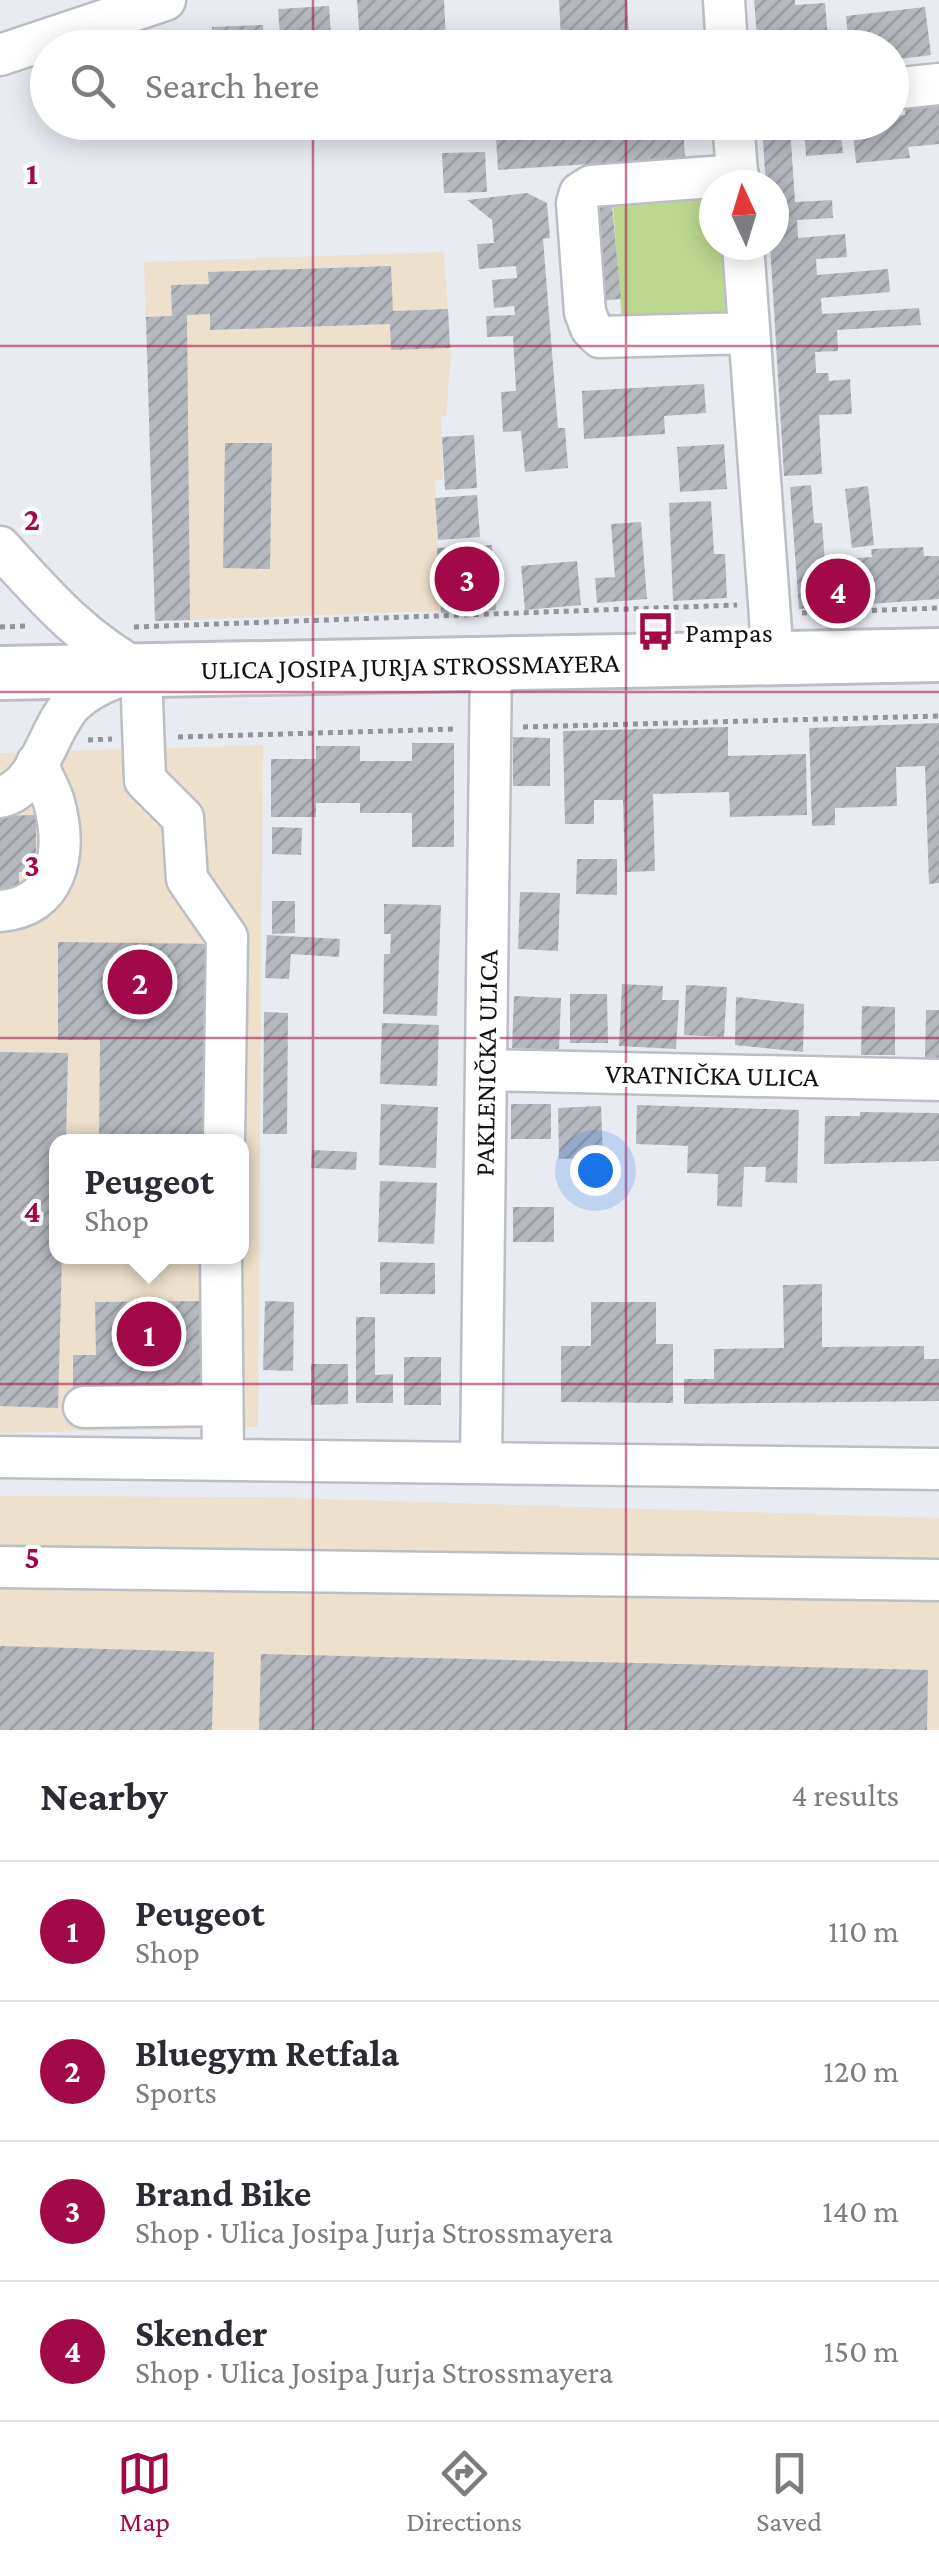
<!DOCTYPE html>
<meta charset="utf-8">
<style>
body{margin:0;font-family:"Crimson Pro",serif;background:#f7f7f7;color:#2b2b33}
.compass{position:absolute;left:699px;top:170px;width:90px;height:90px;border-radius:50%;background:#fff;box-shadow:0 5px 25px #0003;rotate:356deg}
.you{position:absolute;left:595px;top:1170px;width:35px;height:35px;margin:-25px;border:8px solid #fff;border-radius:50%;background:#1a73e8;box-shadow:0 0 0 15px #1a73e833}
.badge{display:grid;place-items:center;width:65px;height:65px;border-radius:50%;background:#a20948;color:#fff;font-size:32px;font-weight:700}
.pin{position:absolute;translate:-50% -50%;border:5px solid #fff;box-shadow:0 2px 10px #0006}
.popup{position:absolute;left:49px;top:1134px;width:200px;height:130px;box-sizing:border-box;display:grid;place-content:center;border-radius:20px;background:#fff;filter:drop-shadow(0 2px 8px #0005);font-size:32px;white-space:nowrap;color:#7c7c81}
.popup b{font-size:38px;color:#2b2b33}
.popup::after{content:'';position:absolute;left:50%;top:100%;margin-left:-20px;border:20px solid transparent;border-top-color:#fff}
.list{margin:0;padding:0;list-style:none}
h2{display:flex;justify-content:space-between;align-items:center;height:130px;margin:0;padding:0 40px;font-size:42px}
h2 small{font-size:32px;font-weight:400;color:#7c7c81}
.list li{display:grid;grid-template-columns:65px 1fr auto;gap:30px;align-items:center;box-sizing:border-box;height:140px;padding:0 40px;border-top:2px solid #e1e1e2}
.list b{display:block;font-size:38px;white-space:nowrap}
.list p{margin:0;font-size:32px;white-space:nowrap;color:#7c7c81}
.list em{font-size:32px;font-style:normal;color:#7c7c81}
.icon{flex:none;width:55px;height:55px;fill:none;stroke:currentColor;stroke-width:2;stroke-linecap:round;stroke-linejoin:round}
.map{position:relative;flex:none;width:939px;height:1730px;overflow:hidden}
.search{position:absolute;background:#fff;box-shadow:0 5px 25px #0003;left:30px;right:30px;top:30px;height:110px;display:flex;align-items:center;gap:25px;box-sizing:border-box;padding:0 35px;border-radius:55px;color:#7c7c81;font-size:38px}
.sheet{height:690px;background:#fff}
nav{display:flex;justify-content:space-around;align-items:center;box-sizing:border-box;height:140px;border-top:2px solid #e1e1e2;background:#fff;font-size:28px;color:#7c7c81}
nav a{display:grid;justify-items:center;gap:5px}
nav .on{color:#a20948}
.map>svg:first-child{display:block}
</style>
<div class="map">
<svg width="939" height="1730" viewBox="0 0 939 1730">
<defs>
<pattern id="building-hatch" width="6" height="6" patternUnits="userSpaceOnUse" patternTransform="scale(2.5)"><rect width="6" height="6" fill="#b6b8c0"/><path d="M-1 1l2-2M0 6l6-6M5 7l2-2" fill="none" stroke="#9b9da4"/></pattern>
</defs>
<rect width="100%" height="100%" fill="#e9ebf3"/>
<!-- commercial -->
<path fill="#ede0cc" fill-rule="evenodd" d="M444,252L451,355L446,416H441L443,480H435L440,611L155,621L144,262Z
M263,745L258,1427L0,1433V753ZM56,1142H242V1256H56Z
M0,1496L258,1497L939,1518V1730H0Z"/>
<!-- park -->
<path fill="#bcd88f" d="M714,185V245H728L732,301L724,315L622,322L613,206H593Z"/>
<!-- building -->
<path fill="url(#building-hatch)" d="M357,0H444L446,40L360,45Z
M559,0H627L629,35L561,38Z
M754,0H795V5L825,3L828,38L791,41L792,48H758Z
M329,6L332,48H281L278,9Z
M925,7L931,55L892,60V48H849L846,16Z
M263,25L264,48H213L212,27Z
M697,39V48H644V41Z
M939,105V144L908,147L910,158L856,163L852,122H892V116L905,115V109Z
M149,122H205V127L150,131Z
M495,122H558L559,128L606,122H625L626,129L683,125L685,158L498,170Z
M840,124L843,153L806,156L804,127Z
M790,126L795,202L832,200L833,218L797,220L798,238L845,234L847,257L816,259L817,275L888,269L890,292L821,298L822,314L919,308L921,325L837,330L838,351L815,352L816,373H828L829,381L850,379L852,414L819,415L822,474L784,476L770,245H774V185H766L762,128Z
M485,152L487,192L444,193L442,153Z
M527,193L547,203L550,238L543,239L558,428H565L568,468L525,472L521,431L503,432L501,392L516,391L513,336L487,337L486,316L515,315L514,306L494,308L492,280L517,278L516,266L479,269L477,244L494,243L492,220L467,200Z
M612,205L621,299L594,301L586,207Z
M391,266L393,311L448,309L450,348L391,350L390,324L210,330V314L187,315L190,620L155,621L146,317L172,316L171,285L209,284L208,272Z
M704,384L706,413L664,416L665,434L584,439L582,391Z
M474,435L477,488L445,490L442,437Z
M225,443H272L270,569L223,568Z
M724,444L727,489L680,492L677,447Z
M811,485L814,523H822L826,576L847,575L846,559L872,557L871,549L923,547L924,556H939V599L799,609L790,487Z
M868,486L874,545L852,548L845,489Z
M477,495L480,537L438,540L435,498Z
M711,501L714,554H725L727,598L673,601L669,503Z
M641,522L647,599L597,603L595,578L615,577L611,524Z
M492,545L496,610L441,613L437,548Z
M577,561L581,605L525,610L521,566Z
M939,723V883L929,884L925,766L896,767L897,806L835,808V825L812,826L809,728Z
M728,727V756L806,754L807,815L730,817L729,792L653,794L655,871L625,872L623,800H594V824H565L563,731Z
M513,737L550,738V786H513Z
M412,743H454V847H412V813H360V803H316V817H271V759H316V746H360V761H412Z
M36,815V872H19V893H0V816Z
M272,827L302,828L301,855L272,854Z
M577,859H617V895L576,894Z
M520,892L560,893L558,951L518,949Z
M272,901H295V933L272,934Z
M384,904L441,905L437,1016L383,1014L384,954H390L391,934H384Z
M267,935L340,939L339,957L291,954L289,979L265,978Z
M58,942L218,944L212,1142H99L100,1040H58Z
M622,984L663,986L662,1000H679L676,1049L619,1046Z
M686,985L727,987L724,1037L684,1035Z
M570,994H607L608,1043H570Z
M514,996L561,998L559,1050L512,1048Z
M736,997L804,1004L803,1052L735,1045Z
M862,1006L895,1007V1055H861Z
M926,1010H939V1058H925Z
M264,1012L288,1013L287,1134H263Z
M382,1023L439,1025L437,1086L380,1084Z
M0,1052L68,1053L66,1142H56V1256H62L58,1408L0,1406Z
M381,1104L438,1107L436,1168L379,1165Z
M511,1104H551V1139H511Z
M637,1105L799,1110L797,1183L765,1182L766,1167H744L742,1207L717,1206L718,1174L687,1173L688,1146L636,1144Z
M601,1106L603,1158L559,1159L558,1108Z
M860,1112L939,1113V1161L824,1164L825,1116H860Z
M312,1150L357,1152L356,1170L311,1168Z
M380,1181L437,1183L434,1244L378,1242Z
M513,1207H554V1242H513Z
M380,1262L435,1263V1294H380Z
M822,1284V1347L924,1346V1359H939V1401L684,1404V1379H714V1349L784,1348L783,1285Z
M202,1301L203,1390L73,1392V1355H96L95,1302Z
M265,1301L294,1302L293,1371L263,1370Z
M591,1302H656V1344H673V1403L561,1402V1346H591Z
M356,1317H375V1375L393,1374V1403H356Z
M404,1357H441V1405H404Z
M311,1364H348V1404L311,1405Z
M0,1646L214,1652L212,1730H0Z
M261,1654L928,1670L927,1730H259Z"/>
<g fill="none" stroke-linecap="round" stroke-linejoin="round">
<defs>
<path id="minor" d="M724,0L727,48
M0,55L165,0
M892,89L939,84
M733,122L738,185
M738,175L591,186L580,193L577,203L585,312L591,328L600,337L749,333
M743,245L773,659
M0,547C44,595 82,640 141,671
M141,671L145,780L183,818L187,879L227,937L224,1142
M0,797C40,788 47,730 72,704C88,688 107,680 128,674
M0,911C57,907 67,855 55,806C52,792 42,777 37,763
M486,1070L939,1080
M221,1256L223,1458
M84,1407L222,1405
M0,1457L939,1469
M481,1462L491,664
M0,1567L939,1580"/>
<path id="major" d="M0,673L939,655"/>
</defs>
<!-- minor casing -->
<use href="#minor" stroke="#bcbec6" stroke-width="45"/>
<!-- major casing -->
<use href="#major" stroke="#bcbec6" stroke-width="58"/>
<!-- path -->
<path stroke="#93949a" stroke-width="5" stroke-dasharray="5 5" stroke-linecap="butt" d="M802,613L939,608
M0,627L28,626
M134,627L737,605
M523,727L939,716
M178,737L457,729
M88,740L112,739"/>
<!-- minor -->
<use href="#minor" stroke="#fff" stroke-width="40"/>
<!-- major -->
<use href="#major" stroke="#fff" stroke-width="52"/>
</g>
<!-- grid -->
<path fill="none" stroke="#a20948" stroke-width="2.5" stroke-opacity="0.55" d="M313,0V48M626,0V48M313,122V1730M626,122V1730M0,346H939M0,692H939M0,1038H939M0,1384H939"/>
<!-- icons -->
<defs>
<symbol id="bus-bare" viewBox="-9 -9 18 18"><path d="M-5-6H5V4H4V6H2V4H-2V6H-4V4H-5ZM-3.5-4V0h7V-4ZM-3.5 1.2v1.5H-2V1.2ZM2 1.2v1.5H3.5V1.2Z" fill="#a20948" stroke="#fff" stroke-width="2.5" paint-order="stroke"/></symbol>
</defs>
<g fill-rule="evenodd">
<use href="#bus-bare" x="628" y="604" width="55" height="55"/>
</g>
<g text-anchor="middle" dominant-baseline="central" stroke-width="8" stroke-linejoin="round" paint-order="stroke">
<!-- poi labels -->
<g font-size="28" fill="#121315" stroke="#fff" text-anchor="start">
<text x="685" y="632">Pampas</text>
</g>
<!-- street labels -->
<g font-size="28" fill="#121315" stroke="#fff">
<text transform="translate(410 666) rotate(-1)">ULICA JOSIPA JURJA STROSSMAYERA</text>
<text transform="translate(486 1063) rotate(-89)">PAKLENIČKA ULICA</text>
<text transform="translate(712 1075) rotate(1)">VRATNIČKA ULICA</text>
</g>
</g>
<g font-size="32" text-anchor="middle" font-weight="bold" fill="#a20948" stroke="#fff" stroke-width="8" stroke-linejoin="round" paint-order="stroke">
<text x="32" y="184">1</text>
<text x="32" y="530">2</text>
<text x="32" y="876">3</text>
<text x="32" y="1222">4</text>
<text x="32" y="1568">5</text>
</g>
</svg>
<svg class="compass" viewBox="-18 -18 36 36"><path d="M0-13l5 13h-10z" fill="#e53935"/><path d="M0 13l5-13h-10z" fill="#7c7c81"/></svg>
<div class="you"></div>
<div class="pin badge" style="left:149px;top:1334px">1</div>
<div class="popup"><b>Peugeot</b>Shop</div>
<div class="pin badge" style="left:140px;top:982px">2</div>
<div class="pin badge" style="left:467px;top:579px">3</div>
<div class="pin badge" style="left:838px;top:591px">4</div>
<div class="search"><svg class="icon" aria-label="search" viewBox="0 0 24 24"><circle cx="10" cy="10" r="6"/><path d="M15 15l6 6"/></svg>Search here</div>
</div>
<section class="sheet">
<h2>Nearby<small>4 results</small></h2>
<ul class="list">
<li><span class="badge">1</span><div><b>Peugeot</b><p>Shop</p></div><em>110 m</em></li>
<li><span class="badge">2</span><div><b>Bluegym Retfala</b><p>Sports</p></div><em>120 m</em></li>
<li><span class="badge">3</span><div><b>Brand Bike</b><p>Shop · Ulica Josipa Jurja Strossmayera</p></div><em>140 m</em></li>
<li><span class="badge">4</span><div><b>Skender</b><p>Shop · Ulica Josipa Jurja Strossmayera</p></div><em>150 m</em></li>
</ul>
</section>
<nav>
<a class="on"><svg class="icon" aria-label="map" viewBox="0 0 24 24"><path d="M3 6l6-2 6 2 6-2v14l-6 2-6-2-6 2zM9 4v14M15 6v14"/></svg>Map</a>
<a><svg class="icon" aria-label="directions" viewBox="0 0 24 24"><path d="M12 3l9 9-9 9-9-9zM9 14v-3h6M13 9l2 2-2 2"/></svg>Directions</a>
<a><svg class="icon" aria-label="saved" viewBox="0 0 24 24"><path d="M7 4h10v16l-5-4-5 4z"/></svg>Saved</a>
</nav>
